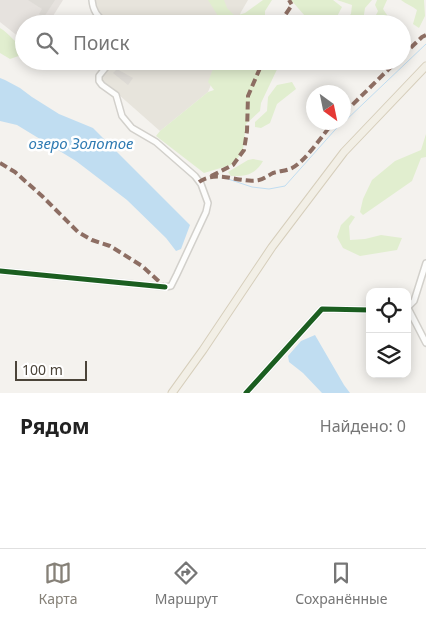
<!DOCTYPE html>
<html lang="ru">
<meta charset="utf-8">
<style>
body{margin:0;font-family:"Noto Sans",sans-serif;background:#f6f6f6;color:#222}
.controls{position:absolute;right:15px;bottom:15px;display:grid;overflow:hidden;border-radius:10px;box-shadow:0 2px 12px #0003}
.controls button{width:45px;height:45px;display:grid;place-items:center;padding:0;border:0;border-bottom:1px solid #e0e0e0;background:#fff;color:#222;font:25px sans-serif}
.compass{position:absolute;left:306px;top:85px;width:45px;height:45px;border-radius:50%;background:#fff;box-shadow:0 2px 12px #0003;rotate:147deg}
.scale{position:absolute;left:15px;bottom:12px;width:72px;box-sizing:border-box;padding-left:5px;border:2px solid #4b4439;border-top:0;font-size:14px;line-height:18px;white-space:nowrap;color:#4b4439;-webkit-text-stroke:4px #fff;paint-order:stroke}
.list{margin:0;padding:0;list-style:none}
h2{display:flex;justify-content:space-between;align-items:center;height:65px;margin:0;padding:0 20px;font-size:21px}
h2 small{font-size:16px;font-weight:400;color:#767676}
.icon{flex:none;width:28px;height:28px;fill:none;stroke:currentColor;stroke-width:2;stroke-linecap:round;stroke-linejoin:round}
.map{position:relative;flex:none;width:426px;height:393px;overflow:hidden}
.search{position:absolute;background:#fff;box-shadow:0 2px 12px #0003;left:15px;right:15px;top:15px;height:55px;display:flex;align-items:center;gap:12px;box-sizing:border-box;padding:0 18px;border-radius:28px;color:#767676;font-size:19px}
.sheet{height:155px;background:#fff}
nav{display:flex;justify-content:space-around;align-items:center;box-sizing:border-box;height:70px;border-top:1px solid #e0e0e0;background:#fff;font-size:14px;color:#767676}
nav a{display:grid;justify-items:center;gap:2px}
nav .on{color:#868178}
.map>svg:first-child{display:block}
</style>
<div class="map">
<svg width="426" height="393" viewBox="0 0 426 393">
<rect width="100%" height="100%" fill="#f4f2ee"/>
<!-- residential -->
<path fill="#e7e4dc" d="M95,0H248L241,12L236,24H112L99,14Z
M114,61H221L208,92L160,131L101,79Z"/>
<!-- industrial -->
<path fill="#e6e2de" d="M0,0H63L48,24H24V41L0,22Z"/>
<!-- green -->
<path fill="#e1eecf" d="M208,0H224L227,8L235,16L245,13L263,0H272L265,11V20L263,24H223Z
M291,0H333L342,7L333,24H312Z
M337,0H372L365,8L363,21L361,24H341L351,14L352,5Z
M377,0H387L383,9L393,24H377L374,19L378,11L375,5Z
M401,0H424L425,16L419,28L413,24L417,10C412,6 406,4 401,0Z
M0,28C10,34 13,42 24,46V54L10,59L0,53Z
M216,61H281L261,103L260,111L246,124L243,150L234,164L204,173L156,136L160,131L208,92L214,90L208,82Z
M292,82L296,89L277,104L270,123L261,128L255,127V122L267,111L268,97L277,85Z
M426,134V157L421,158L412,181L363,215L360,212L363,199L372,180L395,161L421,150Z
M253,159L263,161C255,175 246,176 231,176L228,172L248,160Z
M351,215L355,217L349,226L350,240L365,239L381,235L402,238L397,250L360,256L343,248L337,237L341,225Z"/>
<!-- water -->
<path fill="#c0ddf1" d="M0,78L5,80L20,88L32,97L59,114L93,128L190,225L181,249L176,251L166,238L127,200L76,161L17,125L0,121Z
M315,335L344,385L350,393H322L303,373L289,362L288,356L301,341Z"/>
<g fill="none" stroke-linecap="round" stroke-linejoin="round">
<!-- stream -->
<path stroke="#c0ddf1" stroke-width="1" d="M344,122L426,44
M225,178L252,187L269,189L285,186L334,131L343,122"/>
</g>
<!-- building -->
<path fill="#dedbd6" d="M28,0H55L44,17L39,14L42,9Z
M117,69L133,78L128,85L113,73Z"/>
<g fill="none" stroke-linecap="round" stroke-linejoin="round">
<defs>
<path id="minor" d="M92,0C93,12 98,16 106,24
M0,271L165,287L171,286L177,274L206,212L208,203L201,184L195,176L156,142L132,128L122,116L116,95L102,85L99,81V76L111,61
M407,308L414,301L426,263
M408,308L426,343
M246,393L322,309L370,310"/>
<path id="major" d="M172,393L203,350L272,247L344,152L426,66"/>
</defs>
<!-- minor casing -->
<use href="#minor" stroke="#d2d0cb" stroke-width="8"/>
<!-- major casing -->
<use href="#major" stroke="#d6cebb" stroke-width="9"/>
<!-- minor -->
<use href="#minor" stroke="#fdfdfc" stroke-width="5"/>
<!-- major -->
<use href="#major" stroke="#f2efe6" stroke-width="7"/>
<!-- quiet -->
<path stroke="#8d6e63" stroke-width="4" stroke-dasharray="8 4" stroke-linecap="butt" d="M279,24L292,5L289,0
M402,56L422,37L426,35
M344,113L397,61
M0,163L15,172L42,196L78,232L92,240L110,246L142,266L164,286
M211,176L233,165L244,150L247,131L248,96L263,61
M199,182C217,169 240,184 259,180C264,179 269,175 273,173C279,171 286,171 292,168C307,160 322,135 334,122"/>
<defs>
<path id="cycleway" d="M0,271L165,287
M246,393L322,309L370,310"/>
</defs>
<!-- cycleway casing -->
<use href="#cycleway" stroke="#fff" stroke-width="8"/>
<!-- cycleway -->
<use href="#cycleway" stroke="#1b5e20" stroke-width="5"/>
</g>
<g text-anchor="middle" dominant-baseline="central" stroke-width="5" stroke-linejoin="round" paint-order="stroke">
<!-- water labels -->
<g font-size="15" font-style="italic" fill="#2e7ab2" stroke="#fff">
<text x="81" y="143">озеро Золотое</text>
</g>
</g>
</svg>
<div class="controls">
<button><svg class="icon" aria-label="locate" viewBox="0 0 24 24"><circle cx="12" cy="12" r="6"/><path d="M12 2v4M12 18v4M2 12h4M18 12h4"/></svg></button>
<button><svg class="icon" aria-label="layers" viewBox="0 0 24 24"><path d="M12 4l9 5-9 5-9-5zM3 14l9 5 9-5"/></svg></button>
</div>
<svg class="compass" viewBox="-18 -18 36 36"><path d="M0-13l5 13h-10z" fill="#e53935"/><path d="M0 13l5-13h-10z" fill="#767676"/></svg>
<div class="scale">100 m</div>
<div class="search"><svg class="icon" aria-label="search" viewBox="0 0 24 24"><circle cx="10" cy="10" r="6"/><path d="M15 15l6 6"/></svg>Поиск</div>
</div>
<section class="sheet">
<h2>Рядом<small>Найдено: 0</small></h2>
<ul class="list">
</ul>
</section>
<nav>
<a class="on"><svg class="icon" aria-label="map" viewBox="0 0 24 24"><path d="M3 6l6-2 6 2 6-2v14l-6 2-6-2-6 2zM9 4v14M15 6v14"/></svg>Карта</a>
<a><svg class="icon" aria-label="directions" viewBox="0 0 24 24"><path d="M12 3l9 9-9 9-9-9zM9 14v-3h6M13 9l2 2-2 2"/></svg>Маршрут</a>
<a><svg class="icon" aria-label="saved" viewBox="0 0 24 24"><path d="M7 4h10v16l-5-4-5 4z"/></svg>Сохранённые</a>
</nav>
